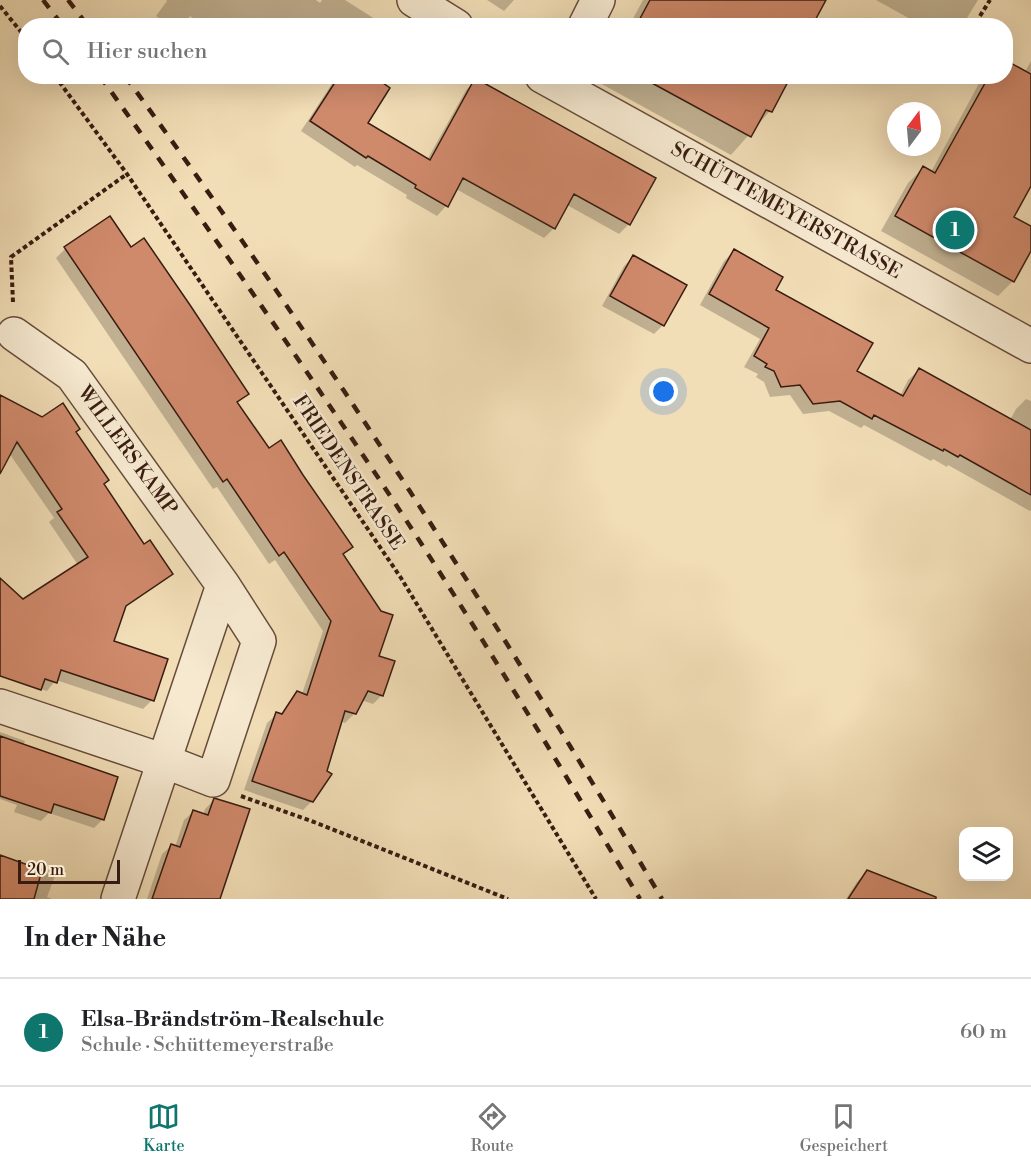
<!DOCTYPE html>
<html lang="de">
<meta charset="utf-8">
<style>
body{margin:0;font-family:"Libre Bodoni",serif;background:#f6f6f6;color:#202124}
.controls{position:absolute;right:18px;bottom:18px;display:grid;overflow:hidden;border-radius:12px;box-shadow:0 6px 24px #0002}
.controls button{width:54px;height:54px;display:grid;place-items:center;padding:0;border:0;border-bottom:2px solid #e0e0e0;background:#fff;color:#202124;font:30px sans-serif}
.compass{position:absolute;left:887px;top:102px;width:54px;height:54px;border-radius:50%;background:#fff;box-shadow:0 6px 24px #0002;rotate:16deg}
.scale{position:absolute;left:18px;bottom:15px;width:102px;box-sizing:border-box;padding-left:6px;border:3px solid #381c11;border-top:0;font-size:16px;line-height:21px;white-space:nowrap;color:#381c11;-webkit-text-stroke:4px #f6e9d0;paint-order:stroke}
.you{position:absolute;left:664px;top:392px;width:21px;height:21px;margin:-15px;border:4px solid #fff;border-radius:50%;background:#1a73e8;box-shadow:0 0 0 9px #1a73e833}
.badge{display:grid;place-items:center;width:39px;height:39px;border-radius:50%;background:#0f766e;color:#fff;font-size:20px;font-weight:700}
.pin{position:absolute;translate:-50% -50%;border:3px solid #fff;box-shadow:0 2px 6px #0006}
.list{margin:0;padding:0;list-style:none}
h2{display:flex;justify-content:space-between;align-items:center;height:78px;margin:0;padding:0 24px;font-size:26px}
h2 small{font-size:20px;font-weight:400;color:#757577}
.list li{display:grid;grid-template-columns:39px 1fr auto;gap:18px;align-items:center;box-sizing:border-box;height:108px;padding:0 24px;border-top:2px solid #e0e0e0}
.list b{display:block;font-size:22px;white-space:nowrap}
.list p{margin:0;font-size:20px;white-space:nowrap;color:#757577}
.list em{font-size:20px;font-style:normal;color:#757577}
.icon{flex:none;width:33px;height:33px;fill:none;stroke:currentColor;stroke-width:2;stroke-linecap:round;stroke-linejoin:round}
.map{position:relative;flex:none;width:1031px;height:899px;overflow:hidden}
.search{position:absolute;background:#fff;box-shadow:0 6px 24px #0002;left:18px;right:18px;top:18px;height:66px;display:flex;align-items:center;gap:15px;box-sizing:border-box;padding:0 21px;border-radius:24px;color:#757577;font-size:22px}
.sheet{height:186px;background:#fff}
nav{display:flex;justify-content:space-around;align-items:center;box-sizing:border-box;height:84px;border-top:2px solid #e0e0e0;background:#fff;font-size:16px;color:#757577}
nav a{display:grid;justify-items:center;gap:3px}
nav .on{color:#0f766e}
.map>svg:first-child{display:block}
</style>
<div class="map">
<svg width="1031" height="899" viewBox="0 0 1031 899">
<rect width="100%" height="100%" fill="#f1ddb6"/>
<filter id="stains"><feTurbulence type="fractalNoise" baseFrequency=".00333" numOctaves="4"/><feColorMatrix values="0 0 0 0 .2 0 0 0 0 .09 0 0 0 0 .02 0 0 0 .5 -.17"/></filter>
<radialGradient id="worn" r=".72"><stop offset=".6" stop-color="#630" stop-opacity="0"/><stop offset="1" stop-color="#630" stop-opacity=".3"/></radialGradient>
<!-- shadow -->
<path fill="#0003" d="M166,0H316L320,3L322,0H345L375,19L370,26H205L190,16L183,26H170L156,16L167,1Z
M487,0H514L504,11Z
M643,0H814L810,26H629Z
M876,0H978L962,26H923Z
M1031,61V183L1012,217L1031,228V248L1013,281L998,296L881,231L908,183L923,168L931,172L983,76H1006L1025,72Z
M337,76H370L366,123L427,160L466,90L476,80L629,224L619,234L567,205L554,228L544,238L456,189L446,206L437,216L406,198L407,195L357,165L355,167L301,131Z
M601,76H790L770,111L731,155L598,82Z
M110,218L131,249L247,394L237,404L269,450L351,547L342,556L377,657L382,695L373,704L361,700L354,714L345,723L340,721L312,801L303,810L244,790L267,723L277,714L280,715L298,693L302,694L323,631L275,560L269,564L217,487L213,489L56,258L65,249Z
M734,251L855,372L900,396L908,380L919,370L1010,420L1016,409L1026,399L1031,401V510L1030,511L948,465L947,467L933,459L931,461L864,425L861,428L829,411L803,414L790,395L770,397L764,382L756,377L758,374L744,367L760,339L700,305L724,261Z
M633,257L663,325L654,334L602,306L624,266Z
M0,396L42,419L75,433L102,484L144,546L171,573L162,582L123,609L112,642L152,700L143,709L56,680L47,691L14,680L0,667V580L22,601L78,565L49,522L54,518L9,453L0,465Z
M0,732L25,741L23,746L116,778L102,820L94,828L49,813L41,821L14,812L17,805L0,799Z
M214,800L215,899H147L162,854L171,846L175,847L184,820L193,812L203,815L205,809Z
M0,857L55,876L47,897L52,899H0Z
M867,872L917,899H846L857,882Z"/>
<!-- building -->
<path fill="#cf896b" stroke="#381c11" stroke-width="1.5" d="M650,0H826L812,26H636Z
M1005,60L1031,74V186L1014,217L1031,226V251L1014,282L895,216L923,166L935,173L989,76H1005Z
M339,76H373L390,88L368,123L430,160L475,78L656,178L630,225L574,194L555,229L463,178L448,207L415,188L416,185L368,156L366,158L310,121Z
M639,76H791L772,112L766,110L751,137Z
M110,216L131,247L144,238L190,305L249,394L237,402L269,448L281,440L303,475L353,547L343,554L381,611L393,615L379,656L395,661L383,696L368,691L356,714L345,711L327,771L332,774L313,802L252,781L276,712L282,714L297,691L307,695L331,621L284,552L279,556L227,479L223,482L64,247Z
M734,249L783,277L776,290L873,343L857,371L903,396L919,368L1031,430V495L960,455L958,457L944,449L943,451L874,415L872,419L840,401L813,404L800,385L781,387L774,371L765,367L767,364L754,356L769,328L709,294Z
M633,255L687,285L664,326L610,296Z
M0,395L42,417L63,403L80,429L76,432L109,480L104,484L144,544L150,540L173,574L126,606L114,641L168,659L154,701L61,670L57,683L45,679L41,690L0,676V578L23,599L88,557L57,512L62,509L17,442L0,474Z
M0,736L118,777L104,820L54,804L51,813L0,796Z
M214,798L250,809L220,899H152L171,844L180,847L193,810L208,815Z
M0,855L42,870L34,899H0Z
M867,870L936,897V899H848Z"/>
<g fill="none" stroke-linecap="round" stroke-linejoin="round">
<defs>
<path id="minor" d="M414,0L456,26
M585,26L598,0
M542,76L1031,346
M14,334L72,375L223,585
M223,585L259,641L213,780L164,761Z
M0,706L164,761L118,899"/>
</defs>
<!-- minor casing -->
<use href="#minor" stroke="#664c3a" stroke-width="36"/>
<!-- path -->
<path stroke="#381c11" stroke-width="4" stroke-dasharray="4.5 3" stroke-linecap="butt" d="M0,6L26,38
M980,16L990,0
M55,76L127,174L401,578L596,899
M13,302L11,257L127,174
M241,796L314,822L508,899"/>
<!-- minor -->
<use href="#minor" stroke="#f6e9d0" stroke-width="33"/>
<!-- rail -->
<path stroke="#381c11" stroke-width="4.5" stroke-dasharray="10 10" stroke-linecap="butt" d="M43,0L63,26
M68,0L88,26
M100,76C195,209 288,343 379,479C470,616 555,758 640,899
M125,76C318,341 495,617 662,899"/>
</g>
<g text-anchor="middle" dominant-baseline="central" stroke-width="5" stroke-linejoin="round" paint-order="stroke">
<!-- street labels -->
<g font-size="20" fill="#381c11" stroke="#f6e9d0">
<text transform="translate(786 211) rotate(29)">SCHÜTTEMEYERSTRASSE</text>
<text transform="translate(127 451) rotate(54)">WILLERS KAMP</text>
<text transform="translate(348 473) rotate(56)">FRIEDENSTRASSE</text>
</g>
</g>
<rect width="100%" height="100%" filter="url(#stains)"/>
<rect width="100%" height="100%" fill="url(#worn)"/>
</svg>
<div class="controls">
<button><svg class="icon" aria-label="layers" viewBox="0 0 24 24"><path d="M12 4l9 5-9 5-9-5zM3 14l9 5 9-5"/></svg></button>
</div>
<svg class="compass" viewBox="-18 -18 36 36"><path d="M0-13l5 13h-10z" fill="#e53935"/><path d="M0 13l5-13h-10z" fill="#757577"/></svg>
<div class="scale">20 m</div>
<div class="you"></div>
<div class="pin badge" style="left:955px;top:230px">1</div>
<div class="search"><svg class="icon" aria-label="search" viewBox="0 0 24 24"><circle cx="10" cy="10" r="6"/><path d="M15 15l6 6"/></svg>Hier suchen</div>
</div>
<section class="sheet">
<h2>In der Nähe<small></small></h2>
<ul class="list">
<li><span class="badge">1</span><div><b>Elsa-Brändström-Realschule</b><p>Schule · Schüttemeyerstraße</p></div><em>60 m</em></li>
</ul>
</section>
<nav>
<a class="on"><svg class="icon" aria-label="map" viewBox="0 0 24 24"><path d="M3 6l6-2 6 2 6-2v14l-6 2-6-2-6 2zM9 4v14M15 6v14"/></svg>Karte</a>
<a><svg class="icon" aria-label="directions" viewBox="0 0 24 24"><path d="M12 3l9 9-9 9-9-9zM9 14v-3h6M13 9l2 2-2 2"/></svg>Route</a>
<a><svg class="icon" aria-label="saved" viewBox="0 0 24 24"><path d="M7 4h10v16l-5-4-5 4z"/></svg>Gespeichert</a>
</nav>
